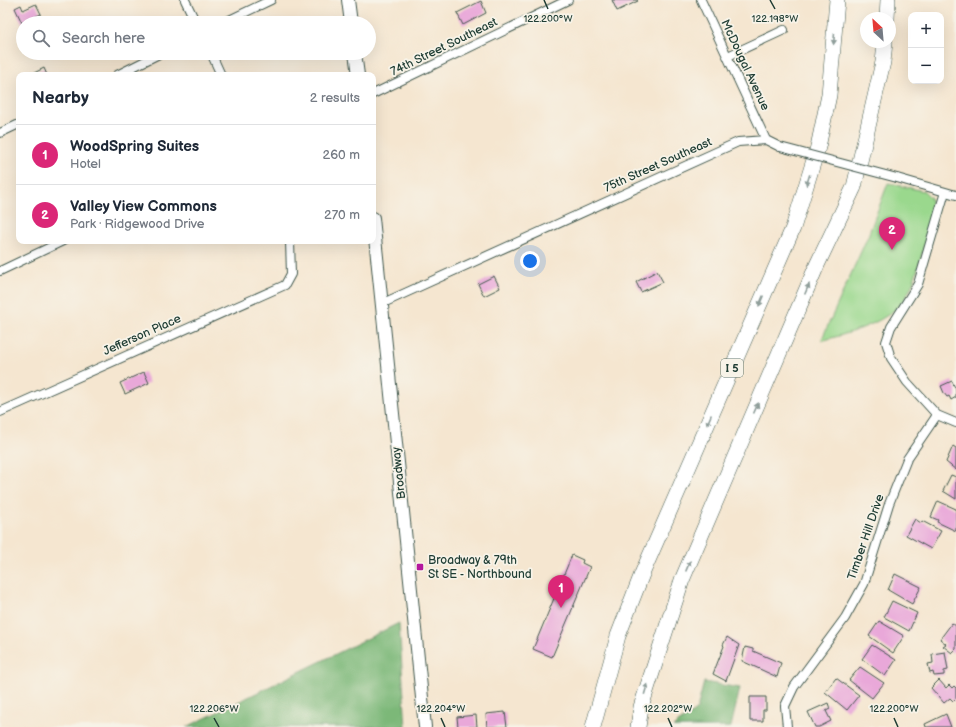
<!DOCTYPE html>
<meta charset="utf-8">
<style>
body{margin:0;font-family:"Balsamiq Sans",sans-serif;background:#f6f6f7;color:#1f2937}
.controls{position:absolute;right:12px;top:12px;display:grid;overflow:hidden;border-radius:8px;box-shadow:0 4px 16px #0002}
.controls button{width:36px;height:36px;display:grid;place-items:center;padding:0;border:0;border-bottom:1px solid #e0e1e3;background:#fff;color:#1f2937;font:20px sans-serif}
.compass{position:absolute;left:860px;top:12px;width:36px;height:36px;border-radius:50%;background:#fff;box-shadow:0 4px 16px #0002;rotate:334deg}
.you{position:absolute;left:530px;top:261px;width:14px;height:14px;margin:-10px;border:3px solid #fff;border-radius:50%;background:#1a73e8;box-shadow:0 0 0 6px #1a73e833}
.badge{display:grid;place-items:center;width:26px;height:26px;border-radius:50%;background:#db2777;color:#fff;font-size:13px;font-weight:700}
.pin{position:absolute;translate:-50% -33px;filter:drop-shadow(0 1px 2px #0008)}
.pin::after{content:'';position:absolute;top:21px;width:14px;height:12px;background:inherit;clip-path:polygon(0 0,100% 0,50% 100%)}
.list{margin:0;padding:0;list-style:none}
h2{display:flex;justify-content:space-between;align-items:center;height:52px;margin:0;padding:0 16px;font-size:17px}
h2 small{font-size:13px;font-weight:400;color:#747a83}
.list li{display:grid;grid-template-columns:26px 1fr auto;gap:12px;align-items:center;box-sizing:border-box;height:60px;padding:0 16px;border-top:1px solid #e0e1e3}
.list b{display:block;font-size:15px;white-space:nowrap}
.list p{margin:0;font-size:13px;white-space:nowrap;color:#747a83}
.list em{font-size:13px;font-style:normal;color:#747a83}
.icon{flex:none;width:22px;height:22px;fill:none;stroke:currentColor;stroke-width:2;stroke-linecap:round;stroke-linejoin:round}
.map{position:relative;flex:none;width:956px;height:727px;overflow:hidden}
.search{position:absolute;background:#fff;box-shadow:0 4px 16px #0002;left:16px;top:16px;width:360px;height:44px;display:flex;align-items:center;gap:10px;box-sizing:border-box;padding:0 14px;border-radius:22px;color:#747a83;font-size:15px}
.panel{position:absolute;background:#fff;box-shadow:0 4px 16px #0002;left:16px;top:72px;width:360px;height:172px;border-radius:8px}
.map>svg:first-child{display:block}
</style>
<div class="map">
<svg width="956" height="727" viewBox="0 0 956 727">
<rect width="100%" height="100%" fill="#f7f3e8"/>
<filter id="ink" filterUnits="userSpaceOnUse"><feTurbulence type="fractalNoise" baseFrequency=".025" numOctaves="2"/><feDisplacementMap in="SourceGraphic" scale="8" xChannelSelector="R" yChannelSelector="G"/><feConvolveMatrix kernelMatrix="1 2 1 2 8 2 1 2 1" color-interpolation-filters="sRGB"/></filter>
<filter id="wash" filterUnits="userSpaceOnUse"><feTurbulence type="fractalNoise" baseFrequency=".012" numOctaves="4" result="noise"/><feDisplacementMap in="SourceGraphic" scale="16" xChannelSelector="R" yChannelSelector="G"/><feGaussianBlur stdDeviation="0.9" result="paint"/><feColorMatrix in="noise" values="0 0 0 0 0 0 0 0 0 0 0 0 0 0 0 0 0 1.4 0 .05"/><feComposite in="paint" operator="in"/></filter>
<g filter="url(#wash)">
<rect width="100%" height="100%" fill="#f5e6d0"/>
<!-- green -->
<path fill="#9ad88d" stroke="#5c8a60" d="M888,183L924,191L931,198C932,216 927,233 923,250C918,269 912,294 897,308C877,326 846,334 821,341L868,236Z"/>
<!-- forest -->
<path fill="#7bb878" stroke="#4d7a56" d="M399,623L406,727H187Z
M704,682L740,688L731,727H673L697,709Z"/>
<g id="blocks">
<!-- building -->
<path fill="#e9a8d9" d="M612,0H637L638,1L617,11Z
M481,1L486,13L463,25L457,13Z
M36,4L41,14L22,23L15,8L21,5L23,10Z
M44,68L47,75H30Z
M657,271L663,282L641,292L636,282Z
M494,276L500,288L484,296L478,284Z
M144,372L149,383L125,394L120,383Z
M952,381L956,390V397L951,400L949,396L947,397L944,393L941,386Z
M953,446L956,448V470L946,462Z
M951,475L956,477V499L943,491Z
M938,501L956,509V531L937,522L938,520L931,517Z
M915,519L921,523L922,521L941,531L931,549L906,535Z
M572,555L583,560L582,563L590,567L552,657L533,649Z
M895,574L921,587L912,604L888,590Z
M892,601L917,613L909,631L884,617Z
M879,621L904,636L893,653L869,636Z
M952,623L956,626V649L952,653L943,646L946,644L940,639Z
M727,637L739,645L726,681L713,674L724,646L723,645Z
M872,645L896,660L885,676L862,659Z
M745,647L753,649V651L781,663L777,677L742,661Z
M945,652L948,670L944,671V675L934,676L933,672L930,673L928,664L933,663L932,654Z
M860,667L884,683L872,698L849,680Z
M836,678L859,695L847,710L825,692Z
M939,680L946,688L949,685L952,688L954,686L956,688V698L953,701L950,698L944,703L931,688Z
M750,697H766V710H763V721H750Z
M828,703L830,709L826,711L831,721L819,727H815L808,712Z
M505,712L507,727H487L486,714Z
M946,714L951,727H926L925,724Z
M476,715L477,727H458L457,717Z"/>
</g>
</g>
<g filter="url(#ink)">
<use href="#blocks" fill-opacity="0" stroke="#3f564b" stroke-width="1"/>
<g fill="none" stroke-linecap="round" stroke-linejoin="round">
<defs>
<path id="street" d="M185,0L196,23
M701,0L766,140
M223,23L271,0
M211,53L221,75
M728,56L784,30
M117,75L161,53
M373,94L568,0
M0,133L19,124
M897,178L956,195
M945,192L918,284L891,327L886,342L891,358L907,382L937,415L956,423
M0,271L63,241
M381,304L738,142L766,140L780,147
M0,412L285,285L291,274L290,241
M787,727L785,706L794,687L845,618L864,584L889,504L907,459L937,415"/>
<path id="secondary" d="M348,0L351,23
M355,53L358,75
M373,218L425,727"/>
<path id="highway" d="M887,18L888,0
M593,727L618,636L642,574L793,228L818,147L829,95L837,0
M638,727L641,707L682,580L817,265L854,187L883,62L885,42"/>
</defs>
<!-- street casing -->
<use href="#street" stroke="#3f564b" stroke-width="10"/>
<!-- secondary casing -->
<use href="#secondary" stroke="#3f564b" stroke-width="14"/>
<!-- highway casing -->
<use href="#highway" stroke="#3f564b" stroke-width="16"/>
<!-- street -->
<use href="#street" stroke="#fff" stroke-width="8"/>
<!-- secondary -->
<use href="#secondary" stroke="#fff" stroke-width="12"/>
<!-- highway -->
<use href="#highway" stroke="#fff" stroke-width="15"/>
<defs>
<path id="street-bridge" d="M780,147L897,178"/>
</defs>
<!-- street-bridge casing -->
<use href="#street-bridge" stroke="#3f564b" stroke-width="10" stroke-linecap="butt"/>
<!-- street-bridge -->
<use href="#street-bridge" stroke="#fff" stroke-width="8"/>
</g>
<!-- one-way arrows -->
<defs><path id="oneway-solid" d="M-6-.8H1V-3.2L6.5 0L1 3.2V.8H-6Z"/></defs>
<g fill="#8f9e9a">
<use href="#oneway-solid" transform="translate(834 39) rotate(95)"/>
<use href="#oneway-solid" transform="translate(808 180) rotate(107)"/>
<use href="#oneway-solid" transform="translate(807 289) rotate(-67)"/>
<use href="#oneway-solid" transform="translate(761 301) rotate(113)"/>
<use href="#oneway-solid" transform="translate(756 408) rotate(-66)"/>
<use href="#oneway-solid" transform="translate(709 420) rotate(113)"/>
<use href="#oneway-solid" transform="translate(688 566) rotate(-67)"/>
<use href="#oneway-solid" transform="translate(646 689) rotate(-73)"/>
</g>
</g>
<!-- ticks -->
<path fill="none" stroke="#1f3d34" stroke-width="1.5" d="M544,0L548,9M770,0L775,9M214,718L219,727M441,718L445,727M668,718L672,727M894,718L898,727"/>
<!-- markers -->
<rect fill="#b5179e" stroke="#f7f3e8" stroke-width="1.5" x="416" y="563" width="8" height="8" rx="2"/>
<g text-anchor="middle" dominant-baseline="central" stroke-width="3.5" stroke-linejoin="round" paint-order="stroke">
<!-- shield labels -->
<rect fill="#f7f3e8" stroke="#60746a" stroke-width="1" x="721" y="359" width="22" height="18" rx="3"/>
<g font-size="11" font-weight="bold" fill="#1f3d34">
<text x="732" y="368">I 5</text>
</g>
<!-- street labels -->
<g font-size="12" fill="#1f3d34" stroke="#f7f3e8">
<text transform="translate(444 47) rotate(-26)">74th Street Southeast</text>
<text transform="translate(745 65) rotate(65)">McDougal Avenue</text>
<text transform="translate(658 165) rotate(-24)">75th Street Southeast</text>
<text transform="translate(142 335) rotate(-24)">Jefferson Place</text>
<text transform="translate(399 473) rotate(-96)">Broadway</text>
<text transform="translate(866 537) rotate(-71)">Timber Hill Drive</text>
</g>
<!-- poi labels -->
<g font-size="12" fill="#1f3d34" stroke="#f7f3e8" text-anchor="start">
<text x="428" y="560">Broadway &amp; 79th<tspan x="428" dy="14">St SE - Northbound</tspan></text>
</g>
</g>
<g font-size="10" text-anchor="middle" fill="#1f3d34" stroke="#f7f3e8" stroke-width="3.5" stroke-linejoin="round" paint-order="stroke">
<text x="548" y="22">122.200°W</text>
<text x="775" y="22">122.198°W</text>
<text x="214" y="712">122.206°W</text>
<text x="441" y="712">122.204°W</text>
<text x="668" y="712">122.202°W</text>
<text x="894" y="712">122.200°W</text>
</g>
</svg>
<div class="controls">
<button>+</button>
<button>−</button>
</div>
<svg class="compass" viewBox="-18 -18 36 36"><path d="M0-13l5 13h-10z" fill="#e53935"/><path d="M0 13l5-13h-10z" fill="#747a83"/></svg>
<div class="you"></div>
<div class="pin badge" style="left:561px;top:608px">1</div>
<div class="pin badge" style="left:892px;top:250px">2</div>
<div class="search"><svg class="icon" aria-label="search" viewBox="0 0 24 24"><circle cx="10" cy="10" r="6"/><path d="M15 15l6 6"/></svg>Search here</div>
<section class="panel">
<h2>Nearby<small>2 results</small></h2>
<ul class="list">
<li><span class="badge">1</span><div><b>WoodSpring Suites</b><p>Hotel</p></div><em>260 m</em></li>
<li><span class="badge">2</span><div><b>Valley View Commons</b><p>Park · Ridgewood Drive</p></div><em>270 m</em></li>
</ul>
</section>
</div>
